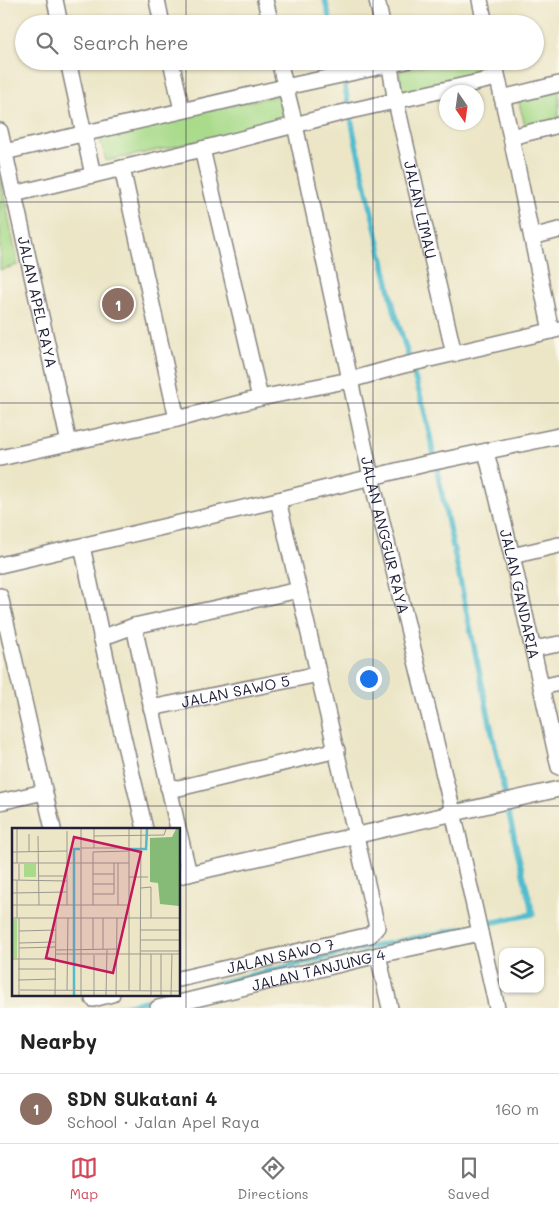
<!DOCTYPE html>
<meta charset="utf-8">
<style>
body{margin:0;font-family:Mali,sans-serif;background:#f2f2f2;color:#222}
.controls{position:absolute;right:15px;bottom:15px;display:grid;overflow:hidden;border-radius:10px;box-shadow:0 1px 4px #0004}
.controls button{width:45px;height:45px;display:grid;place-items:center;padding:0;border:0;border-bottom:1px solid #e0e0e0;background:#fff;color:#222;font:25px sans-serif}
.compass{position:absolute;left:439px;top:85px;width:45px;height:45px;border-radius:50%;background:#fff;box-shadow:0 1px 4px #0004;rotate:167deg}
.you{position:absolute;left:368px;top:678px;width:18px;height:18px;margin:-12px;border:4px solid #fff;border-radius:50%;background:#1a73e8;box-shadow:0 0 0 8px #1a73e833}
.badge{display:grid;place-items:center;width:32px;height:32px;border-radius:50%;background:#d1495b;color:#fff;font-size:16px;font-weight:700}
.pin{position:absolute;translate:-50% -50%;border:2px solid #fff;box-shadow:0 1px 5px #0006}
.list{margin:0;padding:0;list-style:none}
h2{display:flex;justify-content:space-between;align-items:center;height:65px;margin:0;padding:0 20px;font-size:21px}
h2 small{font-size:16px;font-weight:400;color:#767676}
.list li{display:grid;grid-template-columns:32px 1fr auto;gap:15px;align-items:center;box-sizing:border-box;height:70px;padding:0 20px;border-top:1px solid #e0e0e0}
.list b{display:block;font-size:19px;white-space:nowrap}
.list p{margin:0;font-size:16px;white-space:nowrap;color:#767676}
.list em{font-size:16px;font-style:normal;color:#767676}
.icon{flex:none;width:28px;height:28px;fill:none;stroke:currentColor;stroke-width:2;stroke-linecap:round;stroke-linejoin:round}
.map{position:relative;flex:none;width:559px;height:1008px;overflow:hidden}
.search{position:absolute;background:#fff;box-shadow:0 1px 4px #0004;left:15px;right:15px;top:15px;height:55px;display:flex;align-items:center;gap:12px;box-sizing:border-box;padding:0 18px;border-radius:28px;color:#767676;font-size:19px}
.sheet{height:135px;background:#fff}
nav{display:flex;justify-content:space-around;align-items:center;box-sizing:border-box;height:70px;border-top:1px solid #e0e0e0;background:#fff;font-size:14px;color:#767676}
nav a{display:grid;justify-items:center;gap:2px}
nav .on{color:#d1495b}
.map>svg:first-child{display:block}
</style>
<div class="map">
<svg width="559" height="1008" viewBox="0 0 559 1008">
<rect width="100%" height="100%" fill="#fbf7ec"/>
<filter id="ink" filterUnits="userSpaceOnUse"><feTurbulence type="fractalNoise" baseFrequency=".02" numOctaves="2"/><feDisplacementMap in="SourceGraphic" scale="10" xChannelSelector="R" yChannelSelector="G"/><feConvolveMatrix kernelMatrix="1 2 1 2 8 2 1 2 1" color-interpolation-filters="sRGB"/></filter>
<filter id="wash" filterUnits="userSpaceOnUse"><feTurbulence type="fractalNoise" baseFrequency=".0096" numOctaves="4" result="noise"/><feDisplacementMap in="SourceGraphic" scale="20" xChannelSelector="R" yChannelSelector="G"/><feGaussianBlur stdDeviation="1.12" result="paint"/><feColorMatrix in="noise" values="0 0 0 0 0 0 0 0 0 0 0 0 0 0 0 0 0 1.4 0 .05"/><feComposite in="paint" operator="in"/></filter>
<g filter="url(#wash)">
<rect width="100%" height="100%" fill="#ece6c7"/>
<!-- green -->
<path fill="#a9db8b" stroke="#667e63" d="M444,61H493L496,74L401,93L399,71Z
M559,90V120L526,128L518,100Z
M278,95L286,123L106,161L99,135Z
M0,175L18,265L0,270Z"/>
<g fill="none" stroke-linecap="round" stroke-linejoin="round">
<!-- stream -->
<path stroke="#51bccd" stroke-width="5.5" d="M325,0L331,24
M179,993L343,953L533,914L515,842L424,408L394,309L355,139L340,61
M117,1008L174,994"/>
</g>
</g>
<g filter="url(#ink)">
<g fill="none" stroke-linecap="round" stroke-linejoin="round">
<defs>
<g id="minor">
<path d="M55,0L60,24"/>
<path d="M157,0L162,24"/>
<path d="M265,0L271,24"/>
<path d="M377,0L382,24"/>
<path d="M480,0L485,24"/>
<path d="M68,61L93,175"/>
<path d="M171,61L182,110"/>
<path id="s1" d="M279,61L295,125L371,477L453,812L497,1008"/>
<path id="s2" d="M389,61L396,102L454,354"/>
<path d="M494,61L511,137L551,331"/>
<path d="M502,98L559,84"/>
<path id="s3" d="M0,131L69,443"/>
<path d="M511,137L559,125"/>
<path d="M202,149L260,398"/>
<path d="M0,153L285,87L406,61"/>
<path d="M122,168L177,419"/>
<path d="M14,194L202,149L341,113L497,78"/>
<path d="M532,237L559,230"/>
<path id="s4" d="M486,452L512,556L559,767"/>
<path d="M0,458L177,419L260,398L350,380L400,366L559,329"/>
<path d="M82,546L120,724L145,829"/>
<path d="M512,556L559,545"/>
<path d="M0,565L278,500L425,464L559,436"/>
<path d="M0,596L53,829"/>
<path d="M134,626L178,829"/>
<path d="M101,638L134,626L299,590"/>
<path d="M533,649L559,644"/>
<path d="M542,687L559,683"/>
<path id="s5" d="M151,708L319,674"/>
<path d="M168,787L179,788L337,750"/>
<path d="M0,802L44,792"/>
<path d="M179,832L189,874"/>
<path d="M179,876L559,789"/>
<path d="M378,955L390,1008"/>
<path id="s6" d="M179,979L370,935L377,927L278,500"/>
<path d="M93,999L112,994"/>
<path id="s7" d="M158,1008L378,955L480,933"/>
</g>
</defs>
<!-- minor casing -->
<use href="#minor" stroke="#878481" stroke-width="18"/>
<!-- minor -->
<use href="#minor" stroke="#fff" stroke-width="15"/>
</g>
</g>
<!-- grid -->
<path fill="none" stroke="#22223b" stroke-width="1" stroke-opacity="0.55" d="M186,0V24M373,0V24M186,61V1008M373,61V1008M0,202H559M0,403H559M0,605H559M0,806H559"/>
<g text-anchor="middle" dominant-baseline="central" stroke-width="4.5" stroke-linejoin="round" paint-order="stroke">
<!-- street labels -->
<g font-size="15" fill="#22223b" stroke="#fbf7ec">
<text stroke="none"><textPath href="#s2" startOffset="152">JALAN LIMAU</textPath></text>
<text stroke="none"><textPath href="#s3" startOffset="175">JALAN APEL RAYA</textPath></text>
<text stroke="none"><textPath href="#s1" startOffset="486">JALAN ANGGUR RAYA</textPath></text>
<text stroke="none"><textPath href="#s4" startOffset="146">JALAN GANDARIA</textPath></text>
<text stroke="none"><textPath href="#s5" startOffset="86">JALAN SAWO 5</textPath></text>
<text stroke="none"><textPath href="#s6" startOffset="104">JALAN SAWO 7</textPath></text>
<text stroke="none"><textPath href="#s7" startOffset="165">JALAN TANJUNG 4</textPath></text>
</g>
</g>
<!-- overview -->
<g transform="translate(12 828)">
<rect width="168" height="168" fill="#ece6c7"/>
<path d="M12,36H24V49H12ZM0,91H5V130H0Z" fill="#a9db8b"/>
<path d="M164,1H167V78L148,76L146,55L138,54V10L160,9Z" fill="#86bb77"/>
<path fill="none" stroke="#51bccd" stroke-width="2.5" d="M117,21H134L135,1M62,167V21H68"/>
<path fill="none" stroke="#9b988f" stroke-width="1" d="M5,1V35M17,6V24M26,8L27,77M82,8L152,7L154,1M69,20H117M82,20V1M0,24L55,23M0,35H117M7,36V52M81,46H102M26,48H55M117,49H136M0,52L55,53M81,56H102M129,60L139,59V90M0,65L55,64M81,66H102M102,66V35M0,77H117M55,77V3M81,77V24L117,23M106,77V35M0,90H167M5,90V52M81,90V121M129,102H167M7,103L44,102M129,112H167M7,115L43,114M7,120L43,119M91,121V90M44,122L105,121M129,123H167M43,126H167M139,126V167M0,131H43M6,141H43M6,152L44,151M8,162L167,163M55,162L56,90M117,163V1M128,163L129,1M7,167V90M43,167L44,90M69,167V1M82,167V127M94,167L95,122M104,167L105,90M149,167V126M159,167L160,126"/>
<path fill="#c2185b" fill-opacity="0.15" stroke="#c2185b" stroke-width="2.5" d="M62,9L129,24L101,145L34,130Z"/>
<rect width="168" height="168" fill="none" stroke="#22223b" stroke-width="2.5"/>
</g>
</svg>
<div class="controls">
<button><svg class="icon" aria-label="layers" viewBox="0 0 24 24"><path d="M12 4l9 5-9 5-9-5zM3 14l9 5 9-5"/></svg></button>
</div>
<svg class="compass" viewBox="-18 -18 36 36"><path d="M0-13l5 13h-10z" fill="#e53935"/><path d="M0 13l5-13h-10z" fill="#767676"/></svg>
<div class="you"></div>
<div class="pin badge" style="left:118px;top:304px;background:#8d6e63">1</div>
<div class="search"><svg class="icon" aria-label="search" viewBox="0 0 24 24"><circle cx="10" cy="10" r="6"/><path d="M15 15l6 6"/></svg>Search here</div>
</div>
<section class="sheet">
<h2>Nearby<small></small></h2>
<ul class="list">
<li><span class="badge" style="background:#8d6e63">1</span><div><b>SDN SUkatani 4</b><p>School · Jalan Apel Raya</p></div><em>160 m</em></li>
</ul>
</section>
<nav>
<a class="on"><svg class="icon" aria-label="map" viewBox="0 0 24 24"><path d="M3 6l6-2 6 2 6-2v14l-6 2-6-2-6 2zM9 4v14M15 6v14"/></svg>Map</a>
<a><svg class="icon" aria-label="directions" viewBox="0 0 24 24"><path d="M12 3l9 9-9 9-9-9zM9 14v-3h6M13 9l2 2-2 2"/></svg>Directions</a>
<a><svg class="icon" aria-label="saved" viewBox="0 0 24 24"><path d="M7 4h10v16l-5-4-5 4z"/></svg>Saved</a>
</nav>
